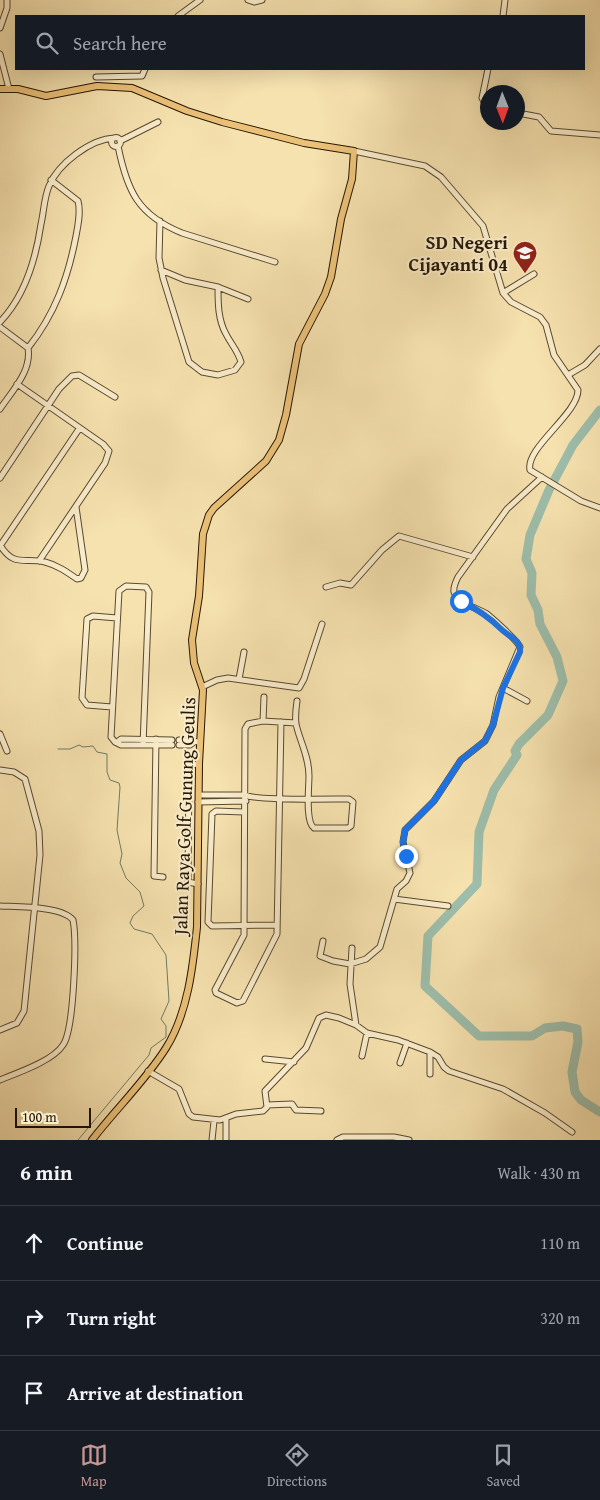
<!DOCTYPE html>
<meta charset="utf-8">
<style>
body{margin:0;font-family:"Gentium Book Plus",serif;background:#20242c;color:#f1f3f6}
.compass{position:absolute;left:480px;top:85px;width:45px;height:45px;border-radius:50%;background:#171b24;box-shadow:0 5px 20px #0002;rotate:179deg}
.scale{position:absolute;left:15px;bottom:12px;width:76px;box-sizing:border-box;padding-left:5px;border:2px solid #251604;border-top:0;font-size:14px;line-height:18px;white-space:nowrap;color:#251604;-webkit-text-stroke:4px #f9eccb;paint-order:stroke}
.stop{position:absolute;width:15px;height:15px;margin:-11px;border:4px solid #1a73e8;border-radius:50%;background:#fff}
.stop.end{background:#1a73e8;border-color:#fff;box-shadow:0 1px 5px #0008}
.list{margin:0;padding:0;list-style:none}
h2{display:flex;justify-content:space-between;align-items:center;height:65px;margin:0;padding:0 20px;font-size:21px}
h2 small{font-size:16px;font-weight:400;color:#9ea1a6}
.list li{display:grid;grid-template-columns:32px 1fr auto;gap:15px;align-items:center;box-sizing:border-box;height:75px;padding:0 20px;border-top:1px solid #363941}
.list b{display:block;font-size:19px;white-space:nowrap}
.list em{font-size:16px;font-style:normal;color:#9ea1a6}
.icon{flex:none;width:28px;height:28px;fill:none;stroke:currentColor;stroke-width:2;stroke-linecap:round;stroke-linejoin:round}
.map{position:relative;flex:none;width:600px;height:1140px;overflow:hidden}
.search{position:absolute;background:#171b24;box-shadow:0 5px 20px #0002;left:15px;right:15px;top:15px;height:55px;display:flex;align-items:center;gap:12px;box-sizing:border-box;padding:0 18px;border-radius:0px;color:#9ea1a6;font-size:19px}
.sheet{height:290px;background:#171b24}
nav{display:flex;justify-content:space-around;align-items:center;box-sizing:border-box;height:70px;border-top:1px solid #363941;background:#171b24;font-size:14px;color:#9ea1a6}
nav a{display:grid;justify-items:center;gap:2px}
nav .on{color:#c59692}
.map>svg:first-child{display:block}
</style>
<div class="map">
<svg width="600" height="1140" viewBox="0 0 600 1140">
<rect width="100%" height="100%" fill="#f6e2af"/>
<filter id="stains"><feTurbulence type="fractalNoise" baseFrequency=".004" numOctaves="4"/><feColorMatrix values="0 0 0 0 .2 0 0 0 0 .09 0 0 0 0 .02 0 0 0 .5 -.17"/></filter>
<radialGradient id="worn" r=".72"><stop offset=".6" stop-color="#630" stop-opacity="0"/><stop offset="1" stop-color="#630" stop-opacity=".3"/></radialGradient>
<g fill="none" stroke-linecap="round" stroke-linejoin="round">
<!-- stream -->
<path stroke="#6d7b68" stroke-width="1" d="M58,749H70L79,745L83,747L93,746L97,752L107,754V772L110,780L119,783L120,787L117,830L122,854L120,863L126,878L140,892L144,906L133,916L130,923L134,929L152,934L166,955L169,1001L161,1019L166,1026V1037L151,1048L149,1055L78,1140"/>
<!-- river -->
<path stroke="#9dbeab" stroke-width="9" d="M600,410L573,445L549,490L530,535L526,559L532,573L531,595L538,610L540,624L557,657L563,681L548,715L519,744L515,751L517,755L494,790L479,832L477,884L428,936L425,986L479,1036H532L545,1028L563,1026L577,1029L578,1042L572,1072L575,1092L581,1100L600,1112"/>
<defs>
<path id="minor" d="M248,0L254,2L262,0
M178,16L200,0
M503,16L505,0
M0,28L7,8V0
M0,54L9,89
M96,77L142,76L145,69
M488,108L482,98L488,69
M518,113L539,117L551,131L600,135
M111.5 142a4.5 4.5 0 1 1 9 0a4.5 4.5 0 1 1-9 0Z
M120,141L158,122
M118,146C127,191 138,215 182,233L275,262
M354,151L425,166L441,177L483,226L503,293L511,302L540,317L546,325L554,355L578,390C578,414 525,448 530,470L581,501L600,508
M160,221L159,258L163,278L189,362L202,372L218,375L235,370L241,362C238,351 231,344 226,334C218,320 218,303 218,287
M161,270L185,280L218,287L248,299
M503,293L534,274
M0,322C25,296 36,258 41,224C44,211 44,198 49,186C58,164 90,139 115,138
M0,327L28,348C32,371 12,391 0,409
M28,348C55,314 68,278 76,236C78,225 81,212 78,201L51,180
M568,375L585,365L600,349
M17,384L103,444L109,451L105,463L39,561
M0,478L59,389L72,376L79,375L115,397
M0,545C14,568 25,557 45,562C57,565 67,572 77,579L81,578L85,570L76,507
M0,546L79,429
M326,587L340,583L351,585L382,550L399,536L473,557
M239,679L244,652
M202,687L217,680L228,678L299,688L304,679L322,624
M503,688L527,701
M112,707L87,705L82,698L87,619L93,616L117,618
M263,721L264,697
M281,722L277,934L243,1001L237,1003L216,993L215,990L244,935L245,729L248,724L263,721L296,723
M0,734L7,751
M156,739L154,876L163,877
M179,740L200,742
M117,742L121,739L172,740
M143,745L149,592L146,587L126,586L119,591L111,737L115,742L121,745H172
M179,745H190L194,742
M0,770L14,772L25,779L39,831L40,855L24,1011L17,1023L0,1030
M199,795H245C256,801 330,799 349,799L353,802L351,826L348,828H314C305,822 309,787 309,776C309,756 300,742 296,724C295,717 296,708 297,701
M198,802L246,801
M244,812L216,811L212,814L208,922L212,926L277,925
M198,884L188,882L189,765L199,764
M394,899L448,906
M0,906C18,907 62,906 73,920C77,940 74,1030 63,1045C53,1061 17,1073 0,1080
M323,941L320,956L333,961L350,964L366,959L380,947L397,889L406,881L410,873L403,842L405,830L434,801L461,760L485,741L493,725L499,697L520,647C518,641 493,619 487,614C478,608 458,604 454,592C453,587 456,581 458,577L507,509L542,477
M352,948L350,984L356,1025
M362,1056L367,1033
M265,1059L294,1062
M400,1063L407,1043
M148,1071L179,1089L189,1114L193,1117L220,1120L236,1114L263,1111L267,1107L265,1091L306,1048L319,1018L326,1015L339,1018L356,1025L367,1033L398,1040L430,1052L438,1057L444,1067L449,1071L503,1089L545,1113L572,1132
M430,1074V1052
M267,1105L292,1104L296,1110L321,1111
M212,1140L214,1121
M226,1140V1118
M337,1140L343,1137H394L409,1140"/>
<path id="major" d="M0,89H18L46,96L97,86L132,88L187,111L222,122L304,143L354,151L352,179L341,219L331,277L325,294L299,344L286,415L279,440L266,461L214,508L209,515L203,534L199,596L192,640L194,663L203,690L199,764L197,927C193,966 188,1013 166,1048C146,1080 115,1110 92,1140"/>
</defs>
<!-- minor casing -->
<use href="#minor" stroke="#59492f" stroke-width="7"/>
<!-- major casing -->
<use href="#major" stroke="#251604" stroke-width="8"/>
<!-- minor -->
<use href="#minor" stroke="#f9eccb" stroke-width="5"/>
<!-- major -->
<use href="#major" stroke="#ebc178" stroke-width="6"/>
</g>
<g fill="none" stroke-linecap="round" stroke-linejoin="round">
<!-- route -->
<path stroke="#1a73e8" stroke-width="6" d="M406,856L403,842L405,830L434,801L461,760L485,741L493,725L503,688L520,652C521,639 509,637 501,629C488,616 477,609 461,601"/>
</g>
<!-- icons -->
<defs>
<symbol id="school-pin" viewBox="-11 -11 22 30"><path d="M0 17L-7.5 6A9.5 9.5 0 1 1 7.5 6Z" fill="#8f2418" stroke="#f9eccb"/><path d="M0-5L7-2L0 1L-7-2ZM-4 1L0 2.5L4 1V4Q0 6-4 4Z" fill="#fff"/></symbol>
</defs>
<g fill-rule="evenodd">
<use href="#school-pin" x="511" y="239" width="28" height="38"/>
</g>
<g text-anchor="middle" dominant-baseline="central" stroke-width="4" stroke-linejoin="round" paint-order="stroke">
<!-- poi labels -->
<g font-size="19" font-weight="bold" fill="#251604" stroke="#f9eccb" text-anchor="end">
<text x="508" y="242">SD Negeri<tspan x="508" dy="22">Cijayanti 04</tspan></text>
</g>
<!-- street labels -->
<g font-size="19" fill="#251604" stroke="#f9eccb">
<text transform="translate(184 816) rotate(-88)">Jalan Raya Golf Gunung Geulis</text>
</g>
</g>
<rect width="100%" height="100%" filter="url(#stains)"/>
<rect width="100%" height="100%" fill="url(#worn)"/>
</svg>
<svg class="compass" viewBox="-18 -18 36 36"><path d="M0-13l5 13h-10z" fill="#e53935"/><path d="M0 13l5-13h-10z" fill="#9ea1a6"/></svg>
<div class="scale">100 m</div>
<div class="stop" style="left:461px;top:601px"></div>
<div class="stop end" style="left:406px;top:856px"></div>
<div class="search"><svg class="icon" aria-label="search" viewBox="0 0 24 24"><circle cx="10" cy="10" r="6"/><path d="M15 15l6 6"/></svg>Search here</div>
</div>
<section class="sheet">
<h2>6 min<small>Walk · 430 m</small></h2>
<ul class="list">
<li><svg class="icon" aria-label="ahead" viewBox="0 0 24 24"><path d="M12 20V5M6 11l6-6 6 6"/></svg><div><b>Continue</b></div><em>110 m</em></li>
<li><svg class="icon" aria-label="right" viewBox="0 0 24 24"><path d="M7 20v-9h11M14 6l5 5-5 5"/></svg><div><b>Turn right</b></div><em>320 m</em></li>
<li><svg class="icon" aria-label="arrive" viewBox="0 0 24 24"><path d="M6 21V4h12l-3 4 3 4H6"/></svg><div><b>Arrive at destination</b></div></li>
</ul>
</section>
<nav>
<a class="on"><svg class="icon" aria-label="map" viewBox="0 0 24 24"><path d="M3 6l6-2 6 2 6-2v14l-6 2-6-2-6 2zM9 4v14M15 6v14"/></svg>Map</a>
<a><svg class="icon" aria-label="directions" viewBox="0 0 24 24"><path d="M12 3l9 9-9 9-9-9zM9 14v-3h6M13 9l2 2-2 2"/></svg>Directions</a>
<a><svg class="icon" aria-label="saved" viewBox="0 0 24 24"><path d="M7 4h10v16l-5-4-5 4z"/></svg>Saved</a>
</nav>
